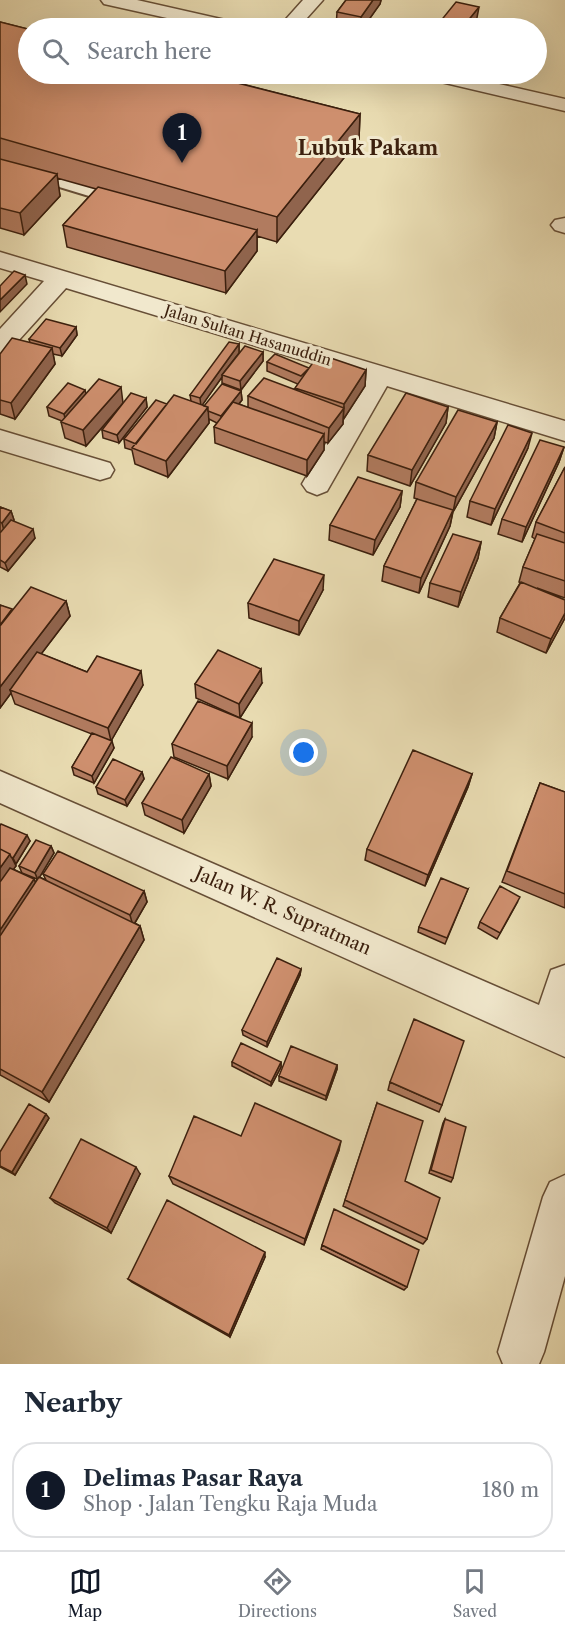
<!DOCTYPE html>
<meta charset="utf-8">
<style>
body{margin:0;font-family:"Libre Caslon Text",serif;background:#f2f2f3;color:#1f2937}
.you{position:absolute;left:304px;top:753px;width:21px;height:21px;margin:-15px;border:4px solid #fff;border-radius:50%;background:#1a73e8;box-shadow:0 0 0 9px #1a73e833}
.badge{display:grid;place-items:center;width:39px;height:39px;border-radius:50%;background:#111827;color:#fff;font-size:20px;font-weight:700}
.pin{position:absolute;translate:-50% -50px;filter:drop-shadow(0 2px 3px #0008)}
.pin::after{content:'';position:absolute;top:32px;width:21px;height:18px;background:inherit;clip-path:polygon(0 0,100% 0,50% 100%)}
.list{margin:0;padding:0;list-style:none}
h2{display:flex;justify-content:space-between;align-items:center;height:78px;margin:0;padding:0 24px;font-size:26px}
h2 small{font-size:20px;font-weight:400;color:#747a83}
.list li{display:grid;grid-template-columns:39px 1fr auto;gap:18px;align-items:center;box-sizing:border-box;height:96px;margin:0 12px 12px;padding:0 12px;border:2px solid #e0e1e3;border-radius:24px}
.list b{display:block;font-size:22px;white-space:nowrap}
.list p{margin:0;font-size:20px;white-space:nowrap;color:#747a83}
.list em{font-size:20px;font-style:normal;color:#747a83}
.icon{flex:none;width:33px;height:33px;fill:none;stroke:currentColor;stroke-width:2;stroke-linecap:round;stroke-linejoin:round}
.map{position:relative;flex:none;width:565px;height:1364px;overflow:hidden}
.search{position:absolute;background:#fff;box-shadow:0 6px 24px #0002;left:18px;right:18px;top:18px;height:66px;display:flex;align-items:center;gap:15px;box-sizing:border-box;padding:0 21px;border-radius:33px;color:#747a83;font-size:22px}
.sheet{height:186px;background:#fff}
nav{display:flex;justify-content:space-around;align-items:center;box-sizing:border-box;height:84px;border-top:2px solid #e0e1e3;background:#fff;font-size:16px;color:#747a83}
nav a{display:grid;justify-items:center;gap:3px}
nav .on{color:#111827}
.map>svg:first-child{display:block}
</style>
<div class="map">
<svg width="565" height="1364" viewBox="0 0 565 1364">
<rect width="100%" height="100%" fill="#e9dcb2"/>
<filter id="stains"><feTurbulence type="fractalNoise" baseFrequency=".00333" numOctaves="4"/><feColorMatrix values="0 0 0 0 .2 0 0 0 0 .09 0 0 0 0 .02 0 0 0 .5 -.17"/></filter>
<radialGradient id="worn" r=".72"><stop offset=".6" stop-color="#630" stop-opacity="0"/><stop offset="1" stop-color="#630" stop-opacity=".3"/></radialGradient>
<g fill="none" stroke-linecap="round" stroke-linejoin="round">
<defs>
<path id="service" d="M0,159L128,198L130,201L122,206L0,169Z"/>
<path id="minor" d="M101,0H137L243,24L246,28H212L104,4Z
M303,0H323L298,28H278Z
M421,74H456L565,99V111L424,78Z
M565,218V233L555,230L551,225L555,220Z
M0,252L565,421V441L387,386L327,491L317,495L307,491L302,484L364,379L66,288L9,351L0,354V329L44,281L0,268Z
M0,430L110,463L114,470L110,477L100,480L0,450Z
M0,771L539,1005L551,970L565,965V1057L0,803Z
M565,1175V1276L544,1352L539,1364H503L498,1352L543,1197L550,1182Z"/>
</defs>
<!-- service casing -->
<use href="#service" stroke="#674f37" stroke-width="4"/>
<!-- minor casing -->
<use href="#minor" stroke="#674f37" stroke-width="3"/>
<!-- service -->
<use href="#service" fill="#f1e8cd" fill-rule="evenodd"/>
<!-- minor -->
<use href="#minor" fill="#f1e8cd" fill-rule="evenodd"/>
</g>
<!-- wall -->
<path fill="#b17b5f" stroke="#3c200e" stroke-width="1.5" d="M346,0H381L380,4L363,28H336L337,12Z
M0,22L360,114L359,139L277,242L257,236V251L226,293L67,247L63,225L96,189L57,178L60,196L24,235L0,228Z
M76,327L77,335L62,356L53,354L55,364L15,419L0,414V354L30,343L29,339Z
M239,344V353L263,352V361L241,390L222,383V377L202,405L204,406L241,391L242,400L239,404L248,408V396L295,389L298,384L267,371V362L309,368L366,370L365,386L343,420V424L328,443L324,442V450L307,476L215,443L214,427L217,423L209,419V423L168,477L135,464L132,450L125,448L124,439L167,404L191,401L190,395Z
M86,394L123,403L86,446L65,438L61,422L62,421L49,416L47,407Z
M146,398L147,407L119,443L103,438L102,430Z
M448,407L446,423L410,486L367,471L368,455Z
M497,422L494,438L453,512L450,526L419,593L382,581L384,566L417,499L414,498L416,482Z
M564,447L559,462L522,542L498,534L502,519Z
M528,448L491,525L467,517L470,501Z
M565,467V598L537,588L565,600V618L546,653L497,632L500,618L520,583L519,582L523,567L535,539L532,537L536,522Z
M402,491L400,507L373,555L329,540L330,525Z
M0,507L11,511L14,520L13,521L35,538L8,571L0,567Z
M481,542L478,558L458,607L428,597L430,583Z
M323,590L299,635L249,618L248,603Z
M66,601L70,616L41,654L87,672L143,685L111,741L114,748L94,783L74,775L72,767L92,734L15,704L11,693L0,708V605L12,610Z
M262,683L240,718L196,698L195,684Z
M252,737L228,779L174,757L172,744Z
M142,772L144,779L127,806L98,794L96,787Z
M209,774L211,786L184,833L145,815L142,803Z
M472,774L468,787L425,886L365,860L367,849Z
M540,783L565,792V908L502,882Z
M0,826L30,841L16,864L14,863L16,866L13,869L34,879L35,883L37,879L22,873L19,866L51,846L54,853L39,877L46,880L43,874L144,891L147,902L135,923L140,926L144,940L49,1102L0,1075Z
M468,889L445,944L418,932L419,927Z
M517,903L497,939L478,928L480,922Z
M301,969L300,975L267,1047L243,1035L242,1030Z
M232,1062H281V1067L271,1086L232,1066Z
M337,1065V1069L326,1100L279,1081V1076Z
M390,1082L442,1105L439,1112L388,1090Z
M377,1103L405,1181L427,1239L423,1244L343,1206Z
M49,1118L15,1175L0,1167V1152Z
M445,1119L453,1178L451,1182L429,1173L443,1123Z
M241,1136L339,1150L304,1245L173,1184L169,1176Z
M140,1174L111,1233L55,1203L50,1198Z
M322,1245L407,1287L404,1290L321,1249Z
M265,1257L230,1337L132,1282L128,1279Z"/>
<!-- shaded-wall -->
<path fill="#90644d" stroke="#3c200e" stroke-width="1.5" d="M373,0H381L380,4L363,28H361V17Z
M479,7L476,23L472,28H462Z
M360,114L359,139L277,242V217Z
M57,174L60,196L24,235L20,213Z
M257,230V251L226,293L225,271Z
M25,275L27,284L0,312V300Z
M76,327L77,335L62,356L60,348Z
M239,344V353L222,375V377L201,407L200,398Z
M52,348L55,364L15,419L11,403Z
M263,352V361L241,390L240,381Z
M366,370L365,386L343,420L344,404Z
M121,387L123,403L86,446L83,430Z
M85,390L87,398L66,423L64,414Z
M241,391L242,400L222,424L221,416Z
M146,398L147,407L119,443L117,435Z
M208,407L209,423L168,477L166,461Z
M448,407L446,423L410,486L412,470Z
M344,408L343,424L328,443L329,428Z
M497,422L494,438L453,512L456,497Z
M532,433L528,448L491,525L495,509Z
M324,434V450L307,476V460Z
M564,447L559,462L522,542L526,527Z
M402,491L400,507L373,555L375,540Z
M453,510L450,526L419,593L421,578Z
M11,511L14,520L4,531L2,523Z
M33,529L35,538L8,571L5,563Z
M481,542L478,558L458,607L461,592Z
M324,575L323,590L299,635V621Z
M66,601L70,616L13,691L10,690L11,693L0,708V687Z
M565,613V618L546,653L551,639Z
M261,669L262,683L240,718L239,704Z
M141,671L143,685L111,741L108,728Z
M252,723V737L228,779L227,766Z
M112,741L114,748L94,783L92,776Z
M142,772L144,779L127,806L125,800Z
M209,774L211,786L184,833L182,820Z
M472,774L468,787L425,886L428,875Z
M27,835L30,841L16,864L13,858Z
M51,846L54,853L38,880L35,873Z
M10,854L16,866L0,888V868Z
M34,879L39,891L0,949V930Z
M144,891L147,902L133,926L130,915Z
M140,926L144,940L49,1102L42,1092Z
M301,969L300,975L267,1047V1042Z
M281,1062V1067L271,1086V1082Z
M337,1065V1069L326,1100V1096Z
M46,1114L49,1118L15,1175L12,1172Z
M341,1141L339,1150L304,1245L305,1239Z
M136,1167L140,1174L111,1233L107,1228Z
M265,1252V1257L230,1337L229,1335Z"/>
<!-- building -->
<path fill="#ce8f6e" stroke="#3c200e" stroke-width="1.5" d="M346,0H373L361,17L337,12Z
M456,2L479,7L462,28H435Z
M0,22L28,29V74H202L360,114L277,217L0,138Z
M0,159L57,174L20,213L0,208Z
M98,187L257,230L225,271L63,225Z
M14,271L25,275L0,300V286Z
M46,319L76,327L60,348L29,339Z
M12,338L52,348L11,403L0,400V354Z
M229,342L239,344L200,398L190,395Z
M245,346L263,352L240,381L222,375Z
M275,354L309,368L301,376L267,362Z
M319,354L366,370L344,404L295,388Z
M264,378L344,408L329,428L248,396Z
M99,379L121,387L83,430L61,422Z
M68,383L85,390L64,414L47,407Z
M222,384L241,391L221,416L208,411V407L204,406Z
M131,393L146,398L117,435L102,430Z
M406,393L448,407L412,470L368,455Z
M174,395L208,407L166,461L132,448Z
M156,400L167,404L136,444L124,439Z
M233,402L324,434L307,460L214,427Z
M458,410L497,422L456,497L416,482Z
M508,425L532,433L495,509L470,501Z
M540,440L564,447L526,527L502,519Z
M565,467V533L536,522Z
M358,477L402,491L375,540L330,525Z
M417,499L453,510L421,578L384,566Z
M0,507L11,511L2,523L0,522Z
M11,520L33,529L5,563L0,560V533Z
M453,534L481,542L461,592L430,583Z
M537,534L565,543V581L523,567Z
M274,559L324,575L299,621L248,603Z
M521,582L565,600V613L551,639L500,618Z
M31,587L66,601L0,687V626Z
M0,605L12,609L0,625Z
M218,650L261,669L239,704L195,684Z
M37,652L87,672L97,656L141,671L108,728L10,690Z
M198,701L252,723L227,766L172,744Z
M92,733L112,741L92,776L72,767Z
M413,750L472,774L428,875L367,849Z
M171,757L209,774L182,820L142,803Z
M113,759L142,772L125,800L96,787Z
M540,783L565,792V894L507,871Z
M1,824L27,835L13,858L11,857L10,854L0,849V826Z
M36,840L51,846L35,873L19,866Z
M0,849L10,854L0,868Z
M58,851L144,891L130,915L43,874Z
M10,868L34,879L0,930V882Z
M39,877L140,926L42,1092L0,1069V936Z
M441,878L468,889L447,938L419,927Z
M500,886L520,897L500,933L480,922Z
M277,958L301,969L267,1042L242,1030Z
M414,1019L464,1041L442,1105L390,1082Z
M241,1043L281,1062L271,1082L232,1062Z
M291,1046L337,1065L326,1096L279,1076Z
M255,1103L341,1141L305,1239L169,1176L194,1116L241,1136Z
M377,1103L423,1121L405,1181L440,1198L427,1239L345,1200Z
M29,1104L46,1114L12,1172L0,1166V1152Z
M445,1119L466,1127L453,1178L431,1170Z
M81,1139L136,1167L107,1228L50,1198Z
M167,1200L265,1252L229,1335L128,1279Z
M334,1209L419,1250L407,1287L322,1245Z"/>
<g text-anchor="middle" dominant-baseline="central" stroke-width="6" stroke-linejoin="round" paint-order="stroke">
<!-- far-street labels -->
<g font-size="15" fill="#3c200e" stroke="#f1e8cd">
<text transform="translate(248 335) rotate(17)">Jalan Sultan Hasanuddin</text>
</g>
<!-- street labels -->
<g font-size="18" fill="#3c200e" stroke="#f1e8cd">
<text transform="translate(283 911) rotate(24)">Jalan W. R. Supratman</text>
</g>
<!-- far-district labels -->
<g font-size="20" font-weight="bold" fill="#3c200e" stroke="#f1e8cd">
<text x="368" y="148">Lubuk Pakam</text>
</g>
</g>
<rect width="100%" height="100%" filter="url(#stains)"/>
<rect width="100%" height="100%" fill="url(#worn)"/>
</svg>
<div class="you"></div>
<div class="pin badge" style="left:182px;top:163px">1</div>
<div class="search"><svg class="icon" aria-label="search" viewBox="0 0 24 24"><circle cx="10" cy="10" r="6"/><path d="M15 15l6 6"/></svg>Search here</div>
</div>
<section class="sheet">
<h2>Nearby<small></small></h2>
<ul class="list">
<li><span class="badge">1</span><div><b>Delimas Pasar Raya</b><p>Shop · Jalan Tengku Raja Muda</p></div><em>180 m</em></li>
</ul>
</section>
<nav>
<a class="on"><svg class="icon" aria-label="map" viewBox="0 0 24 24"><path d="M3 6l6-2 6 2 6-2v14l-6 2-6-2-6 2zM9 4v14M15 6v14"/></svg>Map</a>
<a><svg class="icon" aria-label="directions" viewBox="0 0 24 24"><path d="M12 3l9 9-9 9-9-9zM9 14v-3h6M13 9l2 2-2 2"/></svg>Directions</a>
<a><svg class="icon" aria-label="saved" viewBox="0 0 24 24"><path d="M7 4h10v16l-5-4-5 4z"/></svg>Saved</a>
</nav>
